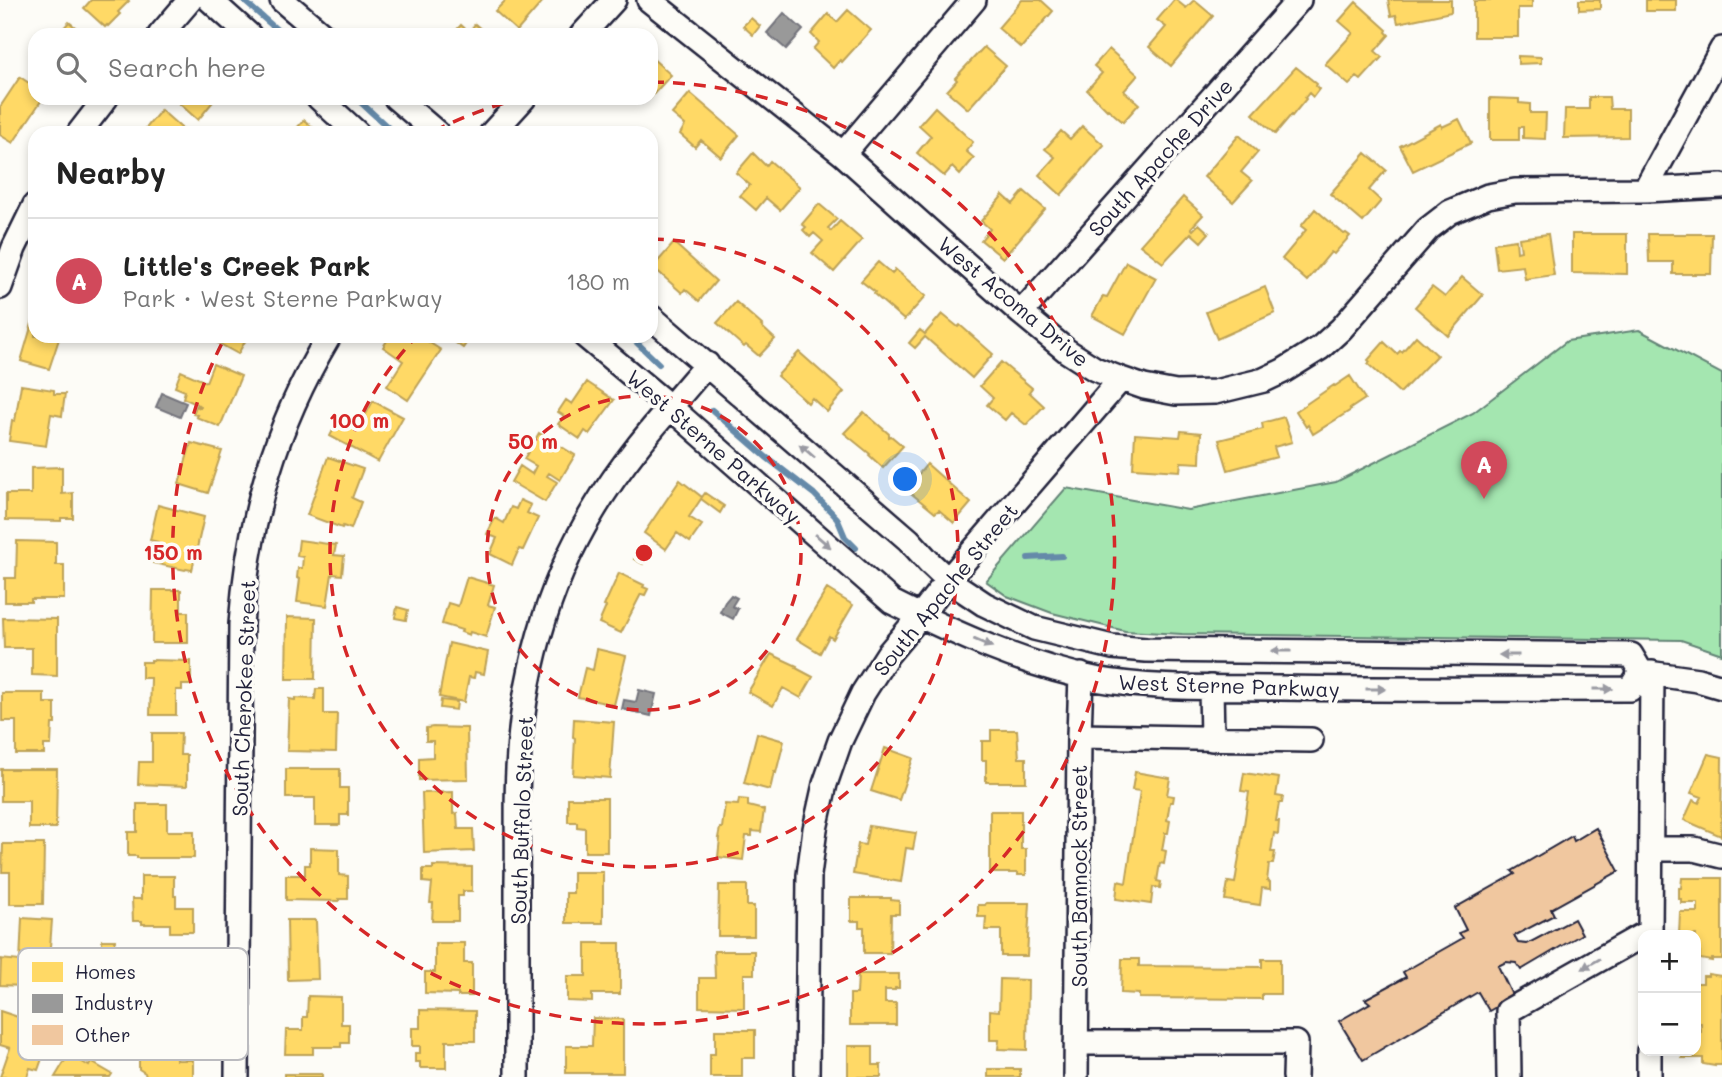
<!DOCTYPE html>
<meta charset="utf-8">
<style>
body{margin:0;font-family:Mali,sans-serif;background:#f6f6f6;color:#222}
.controls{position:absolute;right:21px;bottom:21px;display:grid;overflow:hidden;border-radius:14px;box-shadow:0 4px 10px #0003}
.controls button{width:63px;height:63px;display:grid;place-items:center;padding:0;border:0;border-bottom:2px solid #e0e0e0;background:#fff;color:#222;font:35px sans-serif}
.you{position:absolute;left:906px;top:480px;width:24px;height:24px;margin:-18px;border:5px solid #fff;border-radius:50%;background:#1a73e8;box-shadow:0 0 0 10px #1a73e833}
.badge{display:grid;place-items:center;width:46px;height:46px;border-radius:50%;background:#d1495b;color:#fff;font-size:23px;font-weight:700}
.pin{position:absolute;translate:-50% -58px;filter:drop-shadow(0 2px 4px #0008)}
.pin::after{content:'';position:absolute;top:37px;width:24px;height:21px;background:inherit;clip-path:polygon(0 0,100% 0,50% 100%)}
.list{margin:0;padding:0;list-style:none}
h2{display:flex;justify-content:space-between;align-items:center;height:91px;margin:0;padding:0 28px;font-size:30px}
h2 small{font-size:23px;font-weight:400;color:#767676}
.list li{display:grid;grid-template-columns:46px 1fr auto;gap:21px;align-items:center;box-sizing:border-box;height:126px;padding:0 28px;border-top:2px solid #e0e0e0}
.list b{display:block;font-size:26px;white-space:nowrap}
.list p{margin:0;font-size:23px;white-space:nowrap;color:#767676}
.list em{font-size:23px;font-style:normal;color:#767676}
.icon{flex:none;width:38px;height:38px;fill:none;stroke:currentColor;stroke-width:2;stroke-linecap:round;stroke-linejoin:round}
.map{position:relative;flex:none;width:1722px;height:1077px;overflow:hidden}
.search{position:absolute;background:#fff;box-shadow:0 4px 10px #0003;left:28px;top:28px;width:630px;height:77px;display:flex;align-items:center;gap:18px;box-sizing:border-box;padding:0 24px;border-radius:21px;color:#767676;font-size:26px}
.panel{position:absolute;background:#fff;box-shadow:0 4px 10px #0003;left:28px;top:126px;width:630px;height:217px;border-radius:21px}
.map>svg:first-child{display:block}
</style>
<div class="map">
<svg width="1722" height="1077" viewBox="0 0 1722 1077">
<rect width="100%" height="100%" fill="#fdfcf7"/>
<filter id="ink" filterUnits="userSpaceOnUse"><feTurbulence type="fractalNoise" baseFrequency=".0143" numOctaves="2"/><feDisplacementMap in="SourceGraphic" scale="14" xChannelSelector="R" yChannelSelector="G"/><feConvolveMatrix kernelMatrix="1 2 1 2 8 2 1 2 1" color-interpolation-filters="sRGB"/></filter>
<g filter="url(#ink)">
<!-- green -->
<path fill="#a4e6b0" stroke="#638476" stroke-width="2" d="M1639,330L1722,374V654L1681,640L1182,634L1125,631L1052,613L1007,596L986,581L1066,488L1188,510L1336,482L1473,413L1567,341Z"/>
<!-- homes -->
<path fill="#ffd966" stroke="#bda259" stroke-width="2" d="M91,0H128L129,1L118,12L120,14L108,26L107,25L105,27L84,8Z
M506,0H544L517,31L495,11Z
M1022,0H1041L1053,11L1021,48L998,28Z
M1174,0H1176L1186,8L1194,0L1213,16L1171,66L1149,47L1166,27L1157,20Z
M1388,0H1451V12L1398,23L1396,15L1391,16Z
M1485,0H1532V8H1518V37H1474V1H1485Z
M1579,0H1600V9L1579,10Z
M1646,0H1676V11H1646Z
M1356,2L1387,30L1386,32L1389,35L1375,51L1382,57L1361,80L1357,77L1349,85L1325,64L1353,33L1339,21Z
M848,10L871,30L842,62L840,60L833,68L813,49L819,42L811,34L828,14L837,22Z
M751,18L760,26L753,35L743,26Z
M69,22L85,35H57Z
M475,24L488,35H452L461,25L469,32Z
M984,47L1006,66L968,109L947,91L957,80L955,78Z
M1109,49L1138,75L1124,91L1139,104L1123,122L1108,109L1107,110L1087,90L1102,73L1094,66Z
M1518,56L1541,57V63L1518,64Z
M651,57L671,75L651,97Z
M1296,67L1317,84L1316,86L1319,89L1313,97L1309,93L1305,98L1306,99L1292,116L1291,115L1275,134L1253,114Z
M20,77L35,87V98H43L13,143L0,135V107Z
M690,93L739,135L721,157L701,140L695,147L680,134L685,125L672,114Z
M1589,97H1609L1610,109H1628V137L1564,138L1565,109H1589Z
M173,98H216L198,120Z
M1490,98L1519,99V103L1530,104V113H1546L1545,139L1523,138V127H1519V140H1490Z
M935,107L973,142L966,151L974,158L960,175L952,167L944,176L917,153L931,136L919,125Z
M161,110L187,133H142Z
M1459,119L1471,143L1413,171L1400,146L1441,124L1442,127Z
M304,120L317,131L315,133H303L297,128Z
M1082,126L1104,145L1061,195L1039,175L1055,157L1045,149L1061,131L1070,139Z
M1239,135L1258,152L1241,172L1252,181L1233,202L1204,177Z
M753,153L766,166L770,161L800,187L780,210L766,198L756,210L740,196L750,185L736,173Z
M1366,153L1386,170L1369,190L1381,201L1363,222L1330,194Z
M1024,191L1045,209L1003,258L981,240L990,229L981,221L1003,195L1013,204Z
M1183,197L1203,215L1191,228L1193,230L1199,224L1209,233L1201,242L1191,233L1163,263L1140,245Z
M819,204L837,219L828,228L831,231L840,221L862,240L834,272L812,253L823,241L814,233L810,237L803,230L806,227L802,224Z
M1315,209L1344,234L1346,233L1350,236L1334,254L1331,252L1307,281L1282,259L1306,230L1301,226Z
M1548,234L1554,275L1525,279L1523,266L1497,269L1494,243L1516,240L1517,252L1521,251L1519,238Z
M1572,234H1627V274L1572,273Z
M1648,234H1712L1711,274H1673V262H1649Z
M674,243L716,281L699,301L685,289L682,293L653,267Z
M878,262L892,274L895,269L926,296L904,320L874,294L875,292L861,281Z
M1126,262L1156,278L1125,334L1092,316L1103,296L1107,297Z
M1462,277L1483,295L1448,336L1415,307L1432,287L1445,297Z
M1265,287L1275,313L1217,339L1206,312Z
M736,302L762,325L761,326L775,339L759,356L746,345L744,347L717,323Z
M942,314L958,327L960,325L993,354L972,378L925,337L915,348L909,343L920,330L925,334Z
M34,317L35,318V336H60L49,369L21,361Z
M215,336H248L238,354L213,340Z
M390,336H419L441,350L408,400L387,386L403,361L383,347Z
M446,336H471L463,348Z
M1416,336L1437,355L1400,393L1368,364L1370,362L1368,360L1384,342L1397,354L1400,351L1402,352Z
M799,352L844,392L827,412L812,398L808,403L777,376Z
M1001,362L1032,388L1029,392L1044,406L1026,425L1011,413L1005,420L987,405L993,398L980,386Z
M213,364L241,376L220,427L196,417L197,415L193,414L196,406L200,408L201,406L183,398L185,391L175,387L181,371L206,382Z
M1350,376L1365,399L1350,409L1351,410L1313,434L1308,425L1306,427L1296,411L1334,385L1335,386Z
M587,382L614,400L589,434L585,431L580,439L558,424L564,416L558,412L566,400L572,404Z
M21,385L54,390V394H65L62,416L51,414L46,446L9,441L12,420L15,421Z
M373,401L403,417L378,462L330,436L341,415L360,425Z
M864,412L889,434V437L891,436L903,446L883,468L869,455L870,454L844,433Z
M1284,417L1292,442L1274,447L1277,457L1228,470L1219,440L1263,429L1262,423Z
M1181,431L1201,433L1200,463L1181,462L1180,471L1133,468L1135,434L1180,437Z
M539,433L575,455L560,480L549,473L547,476L557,482L545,502L511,482L520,466L532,474L536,466L524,459Z
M191,443L222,451L208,493L179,484Z
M328,457L363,469L352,498L361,502L351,529L343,526L342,528L307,515Z
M927,464L971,503L954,523L939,510L935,513L906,489Z
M62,467V494L73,493V518H61V521L6,520V494H31V468Z
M680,480L702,497L705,493L724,506L720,513L701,499L689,517L702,525L690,542L677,533L666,549L644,533Z
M520,500L531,505L527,513L538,518L523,550L519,549L512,565L490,554L497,538L487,534L495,518L504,523L511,507L516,509Z
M158,505L204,517L192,570L186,569L185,570L153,563L154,558L147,557L150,544L157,546L158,542L150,540Z
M299,540L336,545L334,555L344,556L342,575L332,574L327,606L297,602L300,579L297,578L298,568H302L303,557L297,556Z
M17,541L56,542V565H64V599H31V602H5V578H16Z
M640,548L649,553L643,564L634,559Z
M619,573L644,585L643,587L648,589L645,595L641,594L621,633L599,623L606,607L604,606Z
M467,577L494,585L488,605L495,607L486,637L470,632L469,635L461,632L462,630L442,624L448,603L458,606Z
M827,589L853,605L833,639L829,636L820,653L797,639Z
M153,590H181V612H188V643H152Z
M397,607L408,610L406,620L395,618Z
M287,617L316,618L315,679H286Z
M3,618L57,619V676L32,675V648H4Z
M449,643L488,652L484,674L475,672L474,678L469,677L464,702L439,697Z
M597,649L626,656L614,705L578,697L585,668L593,670Z
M771,654L797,666L796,668L813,677L801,698L783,688L773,706L748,692Z
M151,660L191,661V685H182V690H176V715H150L151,678H142V662H151Z
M316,689H324V714H337L336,752L287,751L289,699L295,700V698L315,699Z
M2,693H44V703H55V724H52L51,745H44V754H16V721H2Z
M441,700L457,702L456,710L440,708Z
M574,719L614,722L610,778L573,775L575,738L573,737Z
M433,727L467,728L468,779L419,780V758L433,757V741H426V728Z
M991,730H1017L1019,758H1026V782H986V760H982V741H991Z
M152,733H181L180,755H187V786L138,784L139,762H152Z
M757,733L784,741L776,773L774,772L770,790L744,783Z
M885,748L913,758L899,800L871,791Z
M1708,754L1722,757L1721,836L1684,820L1693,800L1699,803L1702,797L1691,793Z
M1,769H57L56,828H29V801H1Z
M286,769H340V788H348V815H340V825H315V798H286Z
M1135,772L1170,778L1167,795L1174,796L1173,802H1170L1167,820L1170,821L1168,833H1165L1162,850L1166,851L1164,864L1160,863L1157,881L1161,882L1160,888L1153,887L1151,904L1116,899L1118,881L1126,883L1140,791L1132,790Z
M1244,773L1279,778L1276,796L1283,797L1282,803H1279L1276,821H1279L1278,834L1274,833L1271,852H1275L1273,864H1269L1267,881L1270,882V889L1262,888L1260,905L1225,900L1228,882L1235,883L1249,792L1241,791Z
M453,792V814L457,813L458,829H473L474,851L424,853L422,793Z
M568,798H607V852H585V828L577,827V822H568Z
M739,799L748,800V806L764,810L761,832L752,831V836H746L743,860L718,857L720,838H718L720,828H722L725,804L738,805Z
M137,804H167V831H194V858H137V856H128V832H137Z
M990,811H1021V849H1026V875H1018V873H990Z
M869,826L916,833L913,849L906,848L901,882L853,874L858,844L865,845Z
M3,844H44L43,904H10V872H2Z
M310,848L339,849V875L348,876V899H339V901L286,900V875H305V865H310Z
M433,866L472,867V891H463V896H458V921H432L433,903H430L432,883L423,882V869H433Z
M573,872H603V923H566V893H573Z
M141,876H174V896H176V907H193V932H170V924H142V921H133L132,899H141Z
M1682,878H1722V959H1712V961L1700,959V952H1696V935H1679L1680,912H1698V903H1681V899H1679V888H1681Z
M719,885H747V906H754V936H718Z
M851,898H891V900L899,901V914H891L890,953H864V927H859V921H851Z
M986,903H1030L1027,956H1001V930H985L986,917H978V905H985Z
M22,918L52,920L49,961L58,962L56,985H49V987L0,985L1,959L20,961Z
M287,920H316L318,979L288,980Z
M102,940H115V950H102Z
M435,943H464V963H472V996H458V994L425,993V972H435Z
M586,943H620V994H592V1002L567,1001V976H586Z
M136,946H165V951H168V978H190V1005H135V1001H124L125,982L135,983Z
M714,951H754V974H744V1008L699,1007V978H715Z
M1122,959H1139V966L1262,967V959H1280V994H1262V999L1139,998V994L1121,993Z
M858,974H899V988H895V990H885V1003H896V1025H850V994H857Z
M1708,974L1722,976V1065H1715V1066L1703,1064V1058H1682V1051H1696V1032H1701V1023H1696V983H1703V976H1708Z
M1000,979L1028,980L1027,1050L998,1049L999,1040H990V1010L999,1011Z
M308,996L341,997V1024H349V1043H341V1047H313V1054H285L286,1030H303V1017H307Z
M420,1010L475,1011V1041H446V1068H420V1062H415V1053H420V1046H412V1028H420Z
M0,1011L45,1026L37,1050L44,1053L38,1070L30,1068L27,1077H0L10,1048L0,1045Z
M145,1018H175L176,1060H193V1077H146L145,1073L139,1069V1045H145Z
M593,1018L623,1019V1073H566V1046H592Z
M715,1030H755V1058H742V1077H710V1054H715Z
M848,1046H873V1065H881V1077H848Z
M69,1054L89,1066L91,1062L112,1074L110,1077H55Z
M988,1069H1020V1077H988Z
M284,1074H322V1077H284Z"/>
<!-- industry -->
<path fill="#999" stroke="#75757d" stroke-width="2" d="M784,13L803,30L786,49L767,33Z
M162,393L186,403L180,417L156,407Z
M731,595L737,598L732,606L738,609L733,619L720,612L725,602Z
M639,690L656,694L651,716L622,709L624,700L636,702Z"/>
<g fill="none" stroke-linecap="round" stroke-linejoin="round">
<!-- stream -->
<path stroke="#658aa9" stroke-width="6" d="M243,0L283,35
M356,98L394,133
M630,336L659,364
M712,410L766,457L814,494L837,518L845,537L856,548
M1028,558L1062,556"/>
</g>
<!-- building -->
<path fill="#f0c79f" stroke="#22223b" stroke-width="2" d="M1596,828L1619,871L1551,909L1554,915L1514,936L1518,943L1527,944L1574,919L1582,934L1521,970L1516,963L1506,962L1498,966L1513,997L1489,1011L1478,992L1363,1060L1339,1021L1370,1003L1365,999L1406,977L1403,972L1463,938L1459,933L1466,930L1455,908L1515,874L1512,871L1572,836L1574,841Z"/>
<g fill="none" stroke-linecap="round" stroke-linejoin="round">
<defs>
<path id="minor" d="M210,0L249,35
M282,0L323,35
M649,0L843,154L1021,313L1067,351L1095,369L1121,379L1144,387L1176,393L1215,392L1264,380L1283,371L1320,348L1341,329L1428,229L1450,212L1488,196L1515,191L1645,190L1722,186
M160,35L190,0
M582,35L614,0
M319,98L357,133
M396,98L437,133
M79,133L106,98
M492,133L524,98
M843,154L974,0
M1645,190L1722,49
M0,287L14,248L35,205
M1021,313L1299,0
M651,317L909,540L930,563L948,580L984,604L1034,628L1112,647L1146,650L1631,655L1641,672
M585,336L670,407L892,602C956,634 1024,665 1095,679C1155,690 1219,687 1280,688C1396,690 1513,689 1630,689L1641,672
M1641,672L1698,680L1722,687
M1211,687L1212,739
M1079,736L1311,740
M1651,849H1694L1722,856
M1650,935L1652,673
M1076,1043H1296L1295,1077
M237,1077L241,624C249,517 274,428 329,336
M517,1077C517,1011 517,946 517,880C518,843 516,806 518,769C522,679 546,588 593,511C625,457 667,411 707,364
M807,1077L809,875L815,829L825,784L840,741L863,693L888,654L920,616L948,580L1121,379
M1076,1077L1079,736L1081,675
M1509,1077L1508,1011L1650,931
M1649,1077V1051"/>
</defs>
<!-- minor casing -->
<use href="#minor" stroke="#22223b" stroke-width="28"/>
<!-- minor -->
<use href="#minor" stroke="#fdfcf7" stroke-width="23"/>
</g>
<!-- one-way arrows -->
<defs><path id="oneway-solid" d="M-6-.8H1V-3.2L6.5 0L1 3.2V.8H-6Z" transform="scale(1.75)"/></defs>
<g fill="#9a9aa2">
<use href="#oneway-solid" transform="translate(807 451) rotate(-139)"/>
<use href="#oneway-solid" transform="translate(823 541) rotate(41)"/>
<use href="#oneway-solid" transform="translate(983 643) rotate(23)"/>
<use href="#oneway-solid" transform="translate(1281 651) rotate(-180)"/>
<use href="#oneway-solid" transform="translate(1509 655) rotate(-180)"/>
<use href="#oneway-solid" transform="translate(1376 689)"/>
<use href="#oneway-solid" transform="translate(1603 689)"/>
<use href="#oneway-solid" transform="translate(1591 964) rotate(150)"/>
</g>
</g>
<!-- distance rings -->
<g fill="none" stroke="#d62828" stroke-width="3.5" stroke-dasharray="12 9">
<circle cx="644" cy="553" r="157"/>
<path d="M652 239A314 314 0 1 1 416 337"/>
<path d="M434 131A471 471 0 0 1 522 98M652 82A471 471 0 1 1 224 339"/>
</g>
<g text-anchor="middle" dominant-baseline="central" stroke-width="7" stroke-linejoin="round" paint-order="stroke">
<!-- street labels -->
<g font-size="21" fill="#22223b" stroke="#fdfcf7">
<text transform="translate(1160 157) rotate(-48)">South Apache Drive</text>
<text transform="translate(1014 301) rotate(40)">West Acoma Drive</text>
<text transform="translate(714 446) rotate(41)">West Sterne Parkway</text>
<text transform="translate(945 589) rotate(-51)">South Apache Street</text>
<text transform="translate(1229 685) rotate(2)">West Sterne Parkway</text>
<text transform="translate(243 698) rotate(-88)">South Cherokee Street</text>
<text transform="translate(521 820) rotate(-88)">South Buffalo Street</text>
<text transform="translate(1078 876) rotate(-90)">South Bannock Street</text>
</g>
</g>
<!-- legend -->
<rect x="18" y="948" width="230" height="112" rx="10" fill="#fdfcf7" stroke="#bbbbbf" stroke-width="2"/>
<rect x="32" y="962" width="31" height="20" fill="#ffd966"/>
<rect x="32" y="994" width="31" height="19" fill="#999"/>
<rect x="32" y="1025" width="31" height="20" fill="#f0c79f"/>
<g font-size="19" fill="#22223b">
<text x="75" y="979">Homes</text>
<text x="75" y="1010">Industry</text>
<text x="75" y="1042">Other</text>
</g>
<circle cx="644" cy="553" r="10" fill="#d62828" stroke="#fdfcf7" stroke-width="3.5"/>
<g font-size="21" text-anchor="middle" font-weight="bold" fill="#d62828" stroke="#fdfcf7" stroke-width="7" stroke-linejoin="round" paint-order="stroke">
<text x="359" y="428">100 m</text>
<text x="533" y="449">50 m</text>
<text x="173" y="560">150 m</text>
</g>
</svg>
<div class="controls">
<button>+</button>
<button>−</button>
</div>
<div class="you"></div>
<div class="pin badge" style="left:1484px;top:499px">A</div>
<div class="search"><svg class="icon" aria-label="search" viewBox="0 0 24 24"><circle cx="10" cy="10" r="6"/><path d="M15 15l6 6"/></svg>Search here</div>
<section class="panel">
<h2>Nearby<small></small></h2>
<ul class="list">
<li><span class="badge">A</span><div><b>Little's Creek Park</b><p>Park · West Sterne Parkway</p></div><em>180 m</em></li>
</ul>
</section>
</div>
